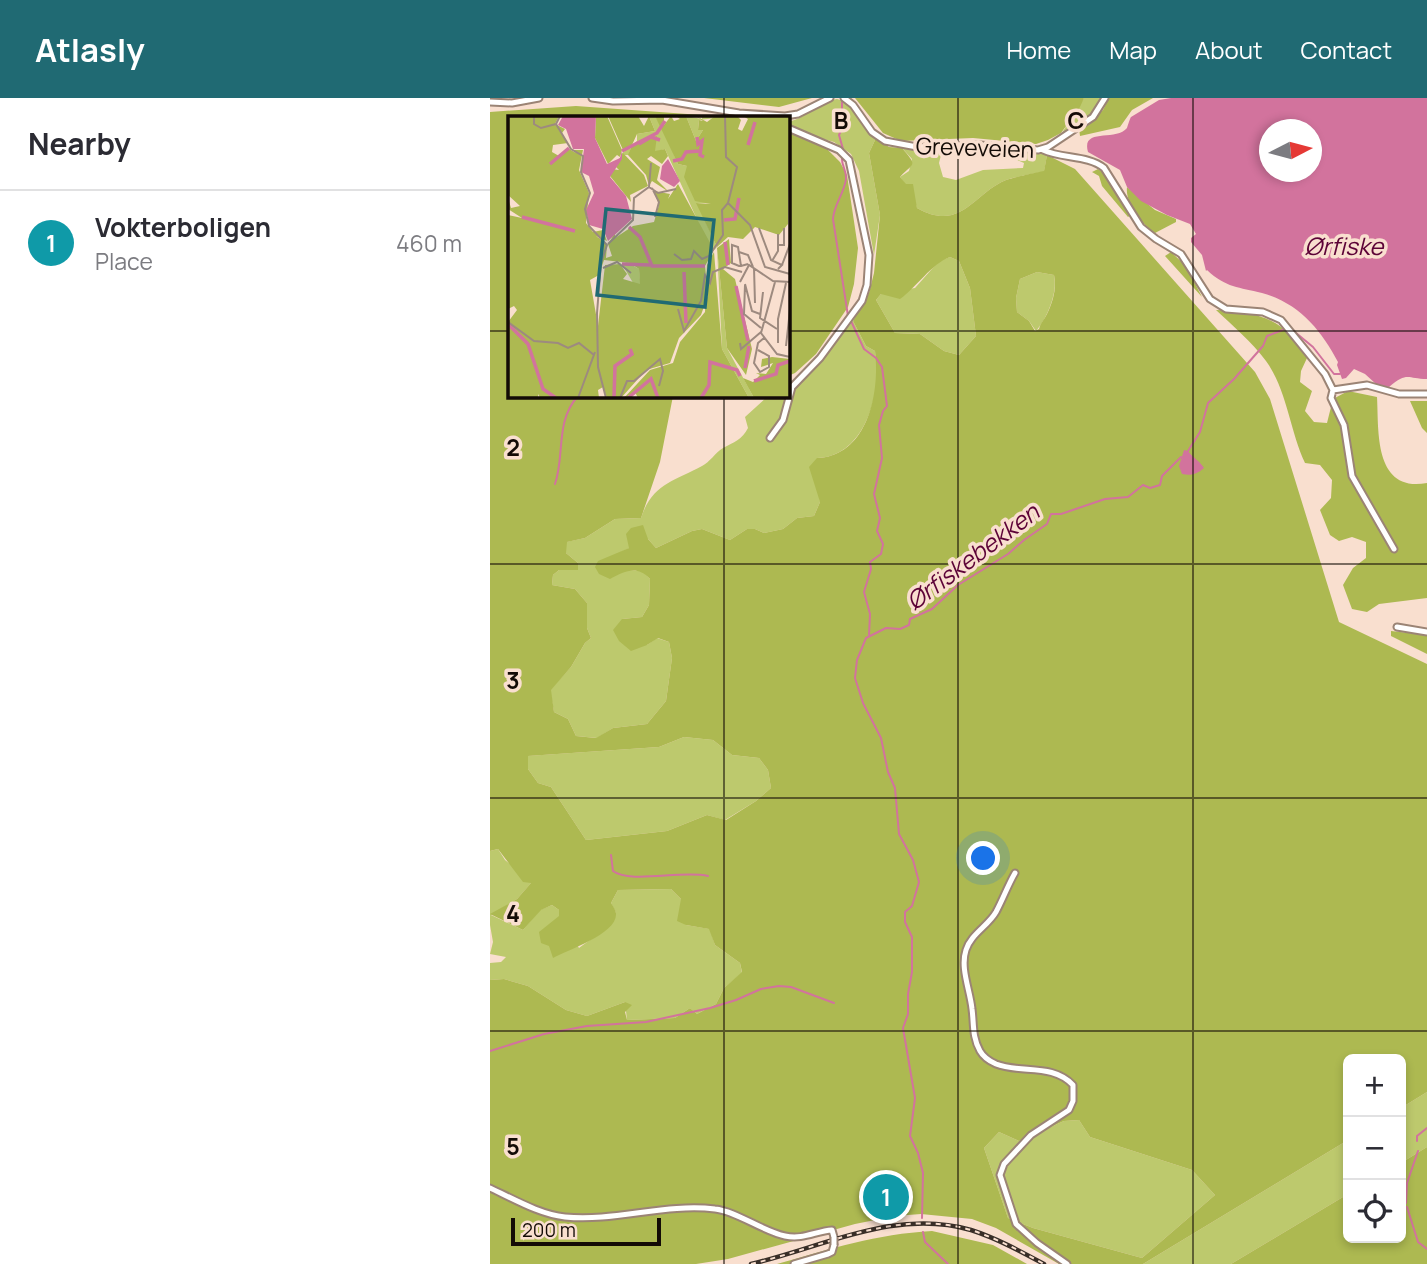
<!DOCTYPE html>
<meta charset="utf-8">
<style>
body{margin:0;font-family:Manrope,sans-serif;background:#f2f2f3;color:#2b2b33}
.controls{position:absolute;right:21px;bottom:21px;display:grid;overflow:hidden;border-radius:10px;box-shadow:0 4px 10px #0003}
.controls button{width:63px;height:63px;display:grid;place-items:center;padding:0;border:0;border-bottom:2px solid #e1e1e2;background:#fff;color:#2b2b33;font:35px sans-serif}
.compass{position:absolute;left:769px;top:21px;width:63px;height:63px;border-radius:50%;background:#fff;box-shadow:0 4px 10px #0003;rotate:84deg}
.scale{position:absolute;left:21px;bottom:18px;width:150px;box-sizing:border-box;padding-left:7px;border:4px solid #130b06;border-top:0;font-size:19px;line-height:24px;white-space:nowrap;color:#130b06;-webkit-text-stroke:5px #f9dfcf;paint-order:stroke}
.you{position:absolute;left:494px;top:761px;width:24px;height:24px;margin:-18px;border:5px solid #fff;border-radius:50%;background:#1a73e8;box-shadow:0 0 0 10px #1a73e833}
.badge{display:grid;place-items:center;width:46px;height:46px;border-radius:50%;background:#206a73;color:#fff;font-size:23px;font-weight:700}
.pin{position:absolute;translate:-50% -50%;border:4px solid #fff;box-shadow:0 2px 7px #0006}
.list{margin:0;padding:0;list-style:none}
h2{display:flex;justify-content:space-between;align-items:center;height:91px;margin:0;padding:0 28px;font-size:30px}
h2 small{font-size:23px;font-weight:400;color:#7c7c81}
.list li{display:grid;grid-template-columns:46px 1fr auto;gap:21px;align-items:center;box-sizing:border-box;height:105px;padding:0 28px;border-top:2px solid #e1e1e2}
.list b{display:block;font-size:26px;white-space:nowrap}
.list p{margin:0;font-size:23px;white-space:nowrap;color:#7c7c81}
.list em{font-size:23px;font-style:normal;color:#7c7c81}
.icon{flex:none;width:38px;height:38px;fill:none;stroke:currentColor;stroke-width:2;stroke-linecap:round;stroke-linejoin:round}
.map{position:relative;flex:none;width:937px;height:1166px;overflow:hidden}
header{display:flex;align-items:center;gap:42px;box-sizing:border-box;height:98px;padding:0 35px;background:#206a73;color:#fff}
header strong{font-size:33px}
nav{display:flex;gap:38px;margin-inline-start:auto;font-size:24px}
main{display:flex}
aside{flex:1;background:#fff}
.map>svg:first-child{display:block}
</style>
<header>
<strong>Atlasly</strong>
<nav><a>Home</a><a>Map</a><a>About</a><a>Contact</a></nav>
</header>
<main>
<aside>
<h2>Nearby<small></small></h2>
<ul class="list">
<li><span class="badge" style="background:#0f9aa8">1</span><div><b>Vokterboligen</b><p>Place</p></div><em>460 m</em></li>
</ul>
</aside>
<div class="map">
<svg width="937" height="1166" viewBox="0 0 937 1166">
<rect width="100%" height="100%" fill="#f9dfcf"/>
<!-- green -->
<path fill="#bdc96d" d="M594,0H613L606,13L570,38Z
M347,1L356,4L386,40L379,55L390,117L384,157L369,73L361,56L344,44L298,31V24C316,20 328,4 347,1Z
M412,50L452,53L449,65L453,79L466,82L493,72L533,70L534,65L520,59V56L548,54L557,57L554,74C544,75 526,79 516,82C484,95 471,135 427,110L423,97L410,79L419,73L422,61Z
M460,159L469,163L480,190L486,238L469,257L454,253L430,236L405,235L386,202L391,196L425,190L449,163Z
M547,174L564,177C568,195 557,220 546,233L539,223L527,214L526,200L530,181Z
M363,223L376,248L385,253C386,262 388,272 387,281C384,315 367,359 327,360L330,404L324,418L307,420L293,431L274,435L265,431H257L240,442L212,431L202,433L166,450L158,441L125,457L138,472L153,473L160,481L159,507L152,519L132,521L157,547L167,540L179,544L182,560L176,603L157,626L123,630L107,640L86,638L78,621L64,614L60,592L81,569L95,545L101,540L97,530V505L85,491L62,487L63,477L69,472L88,465L76,455V444L95,440L125,421L151,420C162,386 184,383 212,368C220,364 225,355 233,350C244,344 252,342 258,330L255,319L278,298H298V288L315,281Z
M194,639L223,642L242,657L269,660L278,672L281,690L266,703L235,722L217,717L177,733L96,742L61,689L48,685L38,671L37,658L169,649Z
M8,751L15,762L42,784L27,801L1,817L33,832L50,812L62,807L69,812V818L89,850C108,835 113,839 126,815L121,805L128,792L181,791L191,801L196,827L220,831L225,847L250,865L252,875L234,890L226,906L207,916L200,910L185,920L137,922L135,904L97,918L76,912L38,888L14,881L0,882V865L11,864L16,859L0,856L3,844L0,827V753Z
M937,994V1049L911,1065V1010Z
M589,1022L600,1039L702,1072L725,1097L652,1160L543,1130L518,1120L494,1050L509,1034L529,1043L574,1023Z
M858,1042V1096L741,1166H653Z"/>
<!-- forest -->
<path fill="#adb951" fill-rule="evenodd" d="M214,0H322L289,9Z
M365,0H594L590,9L571,35L558,42L546,46L483,40L411,43L393,35Z
M619,0H663L642,12L630,29L590,38L589,30L613,12Z
M86,8L239,19H19V298H183L170,364L151,420L125,421L95,440L77,444L76,455L88,465V472H69L63,477L62,487L85,491L97,505V530L101,540L95,545L81,569L61,592L64,614L78,621L86,638L106,640L123,630L157,626L176,603L182,560L179,544L168,540L157,547L141,553L129,543L123,532L132,521L152,519L159,507L160,481C147,467 135,473 120,481L109,476L105,469L108,463L139,450L136,436L141,430L153,427L158,441L166,450L202,433L212,431L240,442L257,431H265L274,435L293,431L307,420L324,418L330,404L319,369L327,360C378,358 390,294 385,253L376,248L363,223L379,195L384,175L390,117L379,55L386,40L399,49L412,50C428,69 424,64 410,79L416,86H423L427,110C471,135 484,95 516,82C525,79 544,75 554,73L557,57L585,71L765,274L780,301L849,524L937,566V994L911,1010V961H858V1042L653,1166H569L506,1130L482,1121L431,1116L405,1118L365,1126L238,1161L206,1166H0V882L14,881L38,888L76,912L97,918L135,904L142,907L135,914L137,922L185,920L200,910L207,916L226,906L234,890L252,874L250,865L225,847L219,831L196,827L187,823L191,801L181,791L128,792L121,805C123,808 125,811 126,815C128,836 77,852 63,860L59,848L51,845L49,834L69,818V812L62,807L51,812L33,832L0,816L27,801L41,785L33,784L8,751L0,753V14ZM460,159L469,163L480,190L486,238L469,257L454,253L430,236L405,235L386,202L391,196L410,201C427,189 441,166 460,159ZM547,174L564,177C567,189 563,204 557,216C554,222 551,224 549,231L545,233L539,223L527,214L526,200L530,181ZM194,639L223,642L242,657L269,660L278,672L281,690L266,703L236,722L217,717L177,733L96,742L61,689L48,685L38,671V658L169,649ZM589,1022L600,1039L702,1072L725,1097L652,1160L543,1130L518,1120L494,1050L509,1034L529,1043L574,1023Z
M298,34L337,51L350,64L357,77L368,150L364,186L358,209L326,256L305,275L298,278Z
M608,71L615,76L641,117L638,119L612,88L609,78L602,74Z
M637,89L665,112L686,121V124L665,135C652,126 635,106 637,89Z
M681,154L696,168L712,199L675,158Z
M726,212C747,213 773,215 791,229C801,237 809,250 817,260L811,273L810,284L822,293L815,313L824,324L837,325L843,301L858,293L887,299C889,331 883,395 937,385V500L889,506L877,514L862,511L853,487L863,470L876,460V444L862,439L849,443L840,437L830,412L841,400L842,382L830,367L815,365C800,333 797,292 776,263C762,244 743,228 726,212Z
M920,303H937V335L932,330Z
M901,533L937,537V556L901,538Z
M937,1049V1166H741L858,1096V1140H911V1065Z
M442,1133L503,1147L537,1166H287C340,1151 387,1136 442,1133Z"/>
<!-- water -->
<path fill="#d2739d" fill-rule="evenodd" d="M681,0H937V281C917,281 918,273 899,289L886,286L875,276L864,271L856,280L852,281L847,267L848,264C831,232 809,205 772,195C749,189 736,190 717,172L716,173L712,157L701,144V140L706,136L700,126L677,117L651,103L637,89L630,72L598,54C591,29 626,44 637,30C637,30 640,20 641,19L669,2ZM780,32H822V74H780Z
M694,352L698,353C703,360 709,362 714,370C707,376 702,378 692,376L689,368Z"/>
<g fill="none" stroke-linecap="round" stroke-linejoin="round">
<!-- stream -->
<path stroke="#d2739d" stroke-width="2" d="M352,4V30L349,37L353,51
M352,59C351,67 357,73 356,81C354,96 344,106 343,121L358,218
M361,223L374,251L386,260L392,269L397,308L393,313L389,327L392,360L384,396L390,420L387,433L393,446L391,456L380,464L381,471L374,494L380,516L379,537
M800,230L823,249L844,276H850
M698,353L710,334L718,305L744,281L773,248L777,238L795,231
M65,386C75,357 65,323 88,298
M121,757L123,773C140,786 192,772 218,778
M0,953L54,936L97,928L156,924L220,910L246,902L271,891L289,888L301,889L344,905
M927,1043V1038L937,1030
M916,1105L917,1085L928,1053
M917,1109L928,1144L937,1151
M432,1120L433,1075L428,1055L420,1038L425,1000L413,930L418,916V896L422,874V839L415,824V814L422,808L429,784L423,762L409,736L405,690L398,674L391,640L373,605L365,580L367,562L376,540L396,530L410,531L419,527L420,521L442,511L468,487L518,456L534,442L557,426L561,416H571L615,401L638,399L653,387L660,390L670,387L672,378L691,359
M433,1134L435,1144L458,1166"/>
<defs>
<path id="minor" d="M102,0L123,3L172,2L249,15L295,18L308,16L340,0
M354,0L363,7L382,34L395,43L427,49L490,47L548,52L558,49L603,19L615,0
M0,4L22,5L49,0
M553,52C572,61 598,57 614,70L651,129L666,141L691,156L720,201L736,211L773,214L791,222L835,276L843,292L877,287L909,296H937
M843,292L841,300L854,327L862,378L904,451
M280,340L293,322L302,289L330,260L372,203L377,187L379,157L359,62L349,52L298,30
M907,529L937,534
M525,775C518,787 513,801 506,814C498,828 481,836 476,852C470,870 480,892 482,911C484,925 482,939 490,953C494,960 499,963 506,966C532,976 562,965 583,987V1003L579,1012L541,1037L514,1066L510,1077L526,1126L547,1145L577,1166
M0,1090C24,1101 49,1116 75,1119C125,1124 175,1105 225,1111C246,1113 272,1133 295,1138C313,1142 326,1133 342,1132L344,1139
M304,1166L338,1156L342,1154L344,1147"/>
</defs>
<!-- minor casing -->
<use href="#minor" stroke="#9b8475" stroke-width="9"/>
<!-- minor -->
<use href="#minor" stroke="#fff" stroke-width="5"/>
<defs>
<path id="rail" d="M261,1166C334,1149 405,1110 481,1132C506,1140 530,1153 554,1166"/>
</defs>
<!-- rail casing -->
<use href="#rail" stroke="#392e27" stroke-width="4.5"/>
<!-- rail -->
<use href="#rail" stroke="#f9dfcf" stroke-width="2" stroke-dasharray="5" stroke-linecap="butt"/>
<defs>
<path id="minor-bridge" d="M344,1139V1147"/>
</defs>
<!-- minor-bridge casing -->
<use href="#minor-bridge" stroke="#9b8475" stroke-width="9" stroke-linecap="butt"/>
<!-- minor-bridge -->
<use href="#minor-bridge" stroke="#fff" stroke-width="5"/>
</g>
<!-- grid -->
<path fill="none" stroke="#130b06" stroke-width="2" stroke-opacity="0.55" d="M234,0V19M468,0V1166M703,0V1166M0,233H19M298,233H937M234,298V1166M0,466H937M0,700H937M0,933H937"/>
<g text-anchor="middle" dominant-baseline="central" stroke-width="7" stroke-linejoin="round" paint-order="stroke">
<!-- street labels -->
<g font-size="23" fill="#130b06" stroke="#f9dfcf">
<text transform="translate(485 49) rotate(2)">Greveveien</text>
</g>
<!-- water labels -->
<g font-size="24" font-style="italic" fill="#5d0337" stroke="#f9dfcf">
<text x="854" y="147">Ørfiske</text>
<text transform="translate(482 458) rotate(-37)">Ørfiskebekken</text>
</g>
</g>
<!-- overview -->
<g transform="translate(18 18)">
<rect width="282" height="282" fill="#f9dfcf"/>
<path d="M141,0H147L155,13L170,48L179,50L180,65L198,61L195,72L183,73L190,84L204,87H189L209,131L206,134L203,131L198,142H190L198,123L157,33L147,36L146,21L123,30L121,39H112L129,25V18L147,15ZM178,0L194,3V0L208,2L191,4L190,14H195L188,25ZM27,10L32,17L16,24L27,39L48,44L42,53L29,52L11,22L21,19ZM33,64L75,91L74,94L62,91L64,102L47,83L41,89ZM209,132L219,232L246,282H241L214,233ZM119,146L131,153L133,174L143,168L149,178L131,177L114,148Z" fill="#bdc96d"/>
<path d="M0,0H51L47,8L57,13L54,17L50,12L60,27L45,29L44,36L51,40L61,33L68,37L65,34H75L71,54L81,77L78,107L85,116L95,114L99,125L88,120L99,128L98,142L104,140L100,128L107,117V122L125,110L146,106L151,89L146,75L162,78L160,83L170,68L206,134L197,150L200,179L193,199L171,222L162,247L138,254L113,282H99L95,271L90,274L91,282H32L30,278V282H0V206L9,194L6,190L0,193V99L14,102L0,93V82L3,92L12,90L0,79ZM96,144L122,147L131,153L132,168L115,163L119,158L112,148L97,149L90,210L82,164L91,159ZM88,0H99L114,34L112,41L109,39L100,48L87,22ZM100,0H130L136,10L141,0L147,15L129,18L124,29L149,20L147,35L157,33L160,40L154,48L143,40L139,43L152,51L149,64L161,76L144,65L141,70L138,59L120,39L124,29L115,34ZM147,0H156V9L163,0L166,5L172,3L168,0H178L188,25L195,14H190L191,4L195,5L188,0L199,6L207,0H229L233,4L230,13L234,15L240,3L235,0H282L280,108L271,119L247,111L235,123L220,121L209,131L188,87L203,88L187,85L176,61L179,50L170,48ZM115,37L136,59L140,70L122,79L123,86L102,60L104,53L111,54L107,50ZM221,123L223,147L215,153L227,163L244,233L238,259L219,232L209,132ZM206,136L214,233L241,282H130L127,276L116,282L142,254L165,247L172,226L197,196L199,149ZM264,241L282,243V282H246L235,262L245,266L252,259L248,257L258,258L265,247L253,251L254,243Z" fill="#adb951" fill-rule="evenodd"/>
<path d="M55,0H88L87,22L99,48L112,42L114,35V43L102,61L118,80L124,103L100,125L95,113L81,109L78,94L86,77L81,60L73,56L76,33H65L58,13L50,9ZM160,43L172,65L166,71L152,63L154,50Z" fill="#d2739d"/>
<path fill="none" stroke="#d2739d" stroke-width="3.5" d="M189,21L190,28L194,25L192,39L196,41M131,28L143,21L152,24M240,29L247,6M114,35L149,17L157,5M165,45L174,43L178,36L192,35M42,48L61,32M14,101L67,115M216,104L227,103L231,82M121,111L132,121L144,150H197M217,126L220,149M114,148L142,149M176,156L178,207M228,170L240,225M1,209L20,228L35,273L48,282M237,252L241,230M246,265L268,258L270,249L282,245M106,282L107,250L124,238L122,233M120,282L143,263L150,282M193,282L201,269L202,246L229,254L232,260"/>
<path fill="none" stroke="#9d8a7f" stroke-width="2" d="M26,0V8L33,12L48,8M52,0L48,8L63,33L75,40L73,56L82,77L77,93L81,110L99,129L93,147L89,197L90,251L98,282M217,0L218,41L229,51L220,87L242,109L257,151L282,158M141,71L143,47M144,72L151,86L147,101M251,112L263,144L274,149L270,153M100,128L125,104L126,82L141,71L150,77L168,73M270,129H276V112M231,136L240,139L245,151M166,138L174,144L183,143L186,135L194,143L201,140L215,119L214,94L220,87M264,145L270,135V118M274,149L282,128M233,150L230,131L224,129V147L231,150H233L240,148M95,152L109,146L123,157M246,152L247,187M232,166L241,149L265,165L282,166M267,166L253,217L269,238L282,241M237,168L244,195L252,198M237,169L236,198L253,212M255,176L252,202L269,213M170,193L176,215L193,185L197,159L202,167L205,156L217,151L234,156M0,206L26,225L50,227L60,232L71,227L86,239M232,227L233,233L253,216M270,227V203L278,167M278,230L282,194M250,234L261,240V251L252,256L246,247L250,227L256,222M70,282L87,236M112,282L119,265H126L152,243L155,255L151,270"/>
<path fill="#206a73" fill-opacity="0.15" stroke="#206a73" stroke-width="3.5" d="M98,93L206,104L197,191L89,179Z"/>
<rect width="282" height="282" fill="none" stroke="#130b06" stroke-width="3.5"/>
</g>
<g font-size="23" text-anchor="middle" font-weight="bold" fill="#130b06" stroke="#f9dfcf" stroke-width="7" stroke-linejoin="round" paint-order="stroke">
<text x="351" y="31">B</text>
<text x="586" y="31">C</text>
<text x="23" y="358">2</text>
<text x="23" y="591">3</text>
<text x="23" y="824">4</text>
<text x="23" y="1057">5</text>
</g>
</svg>
<div class="controls">
<button>+</button>
<button>−</button>
<button><svg class="icon" aria-label="locate" viewBox="0 0 24 24"><circle cx="12" cy="12" r="6"/><path d="M12 2v4M12 18v4M2 12h4M18 12h4"/></svg></button>
</div>
<svg class="compass" viewBox="-18 -18 36 36"><path d="M0-13l5 13h-10z" fill="#e53935"/><path d="M0 13l5-13h-10z" fill="#7c7c81"/></svg>
<div class="scale">200 m</div>
<div class="you"></div>
<div class="pin badge" style="left:396px;top:1099px;background:#0f9aa8">1</div>
</div>
</main>
